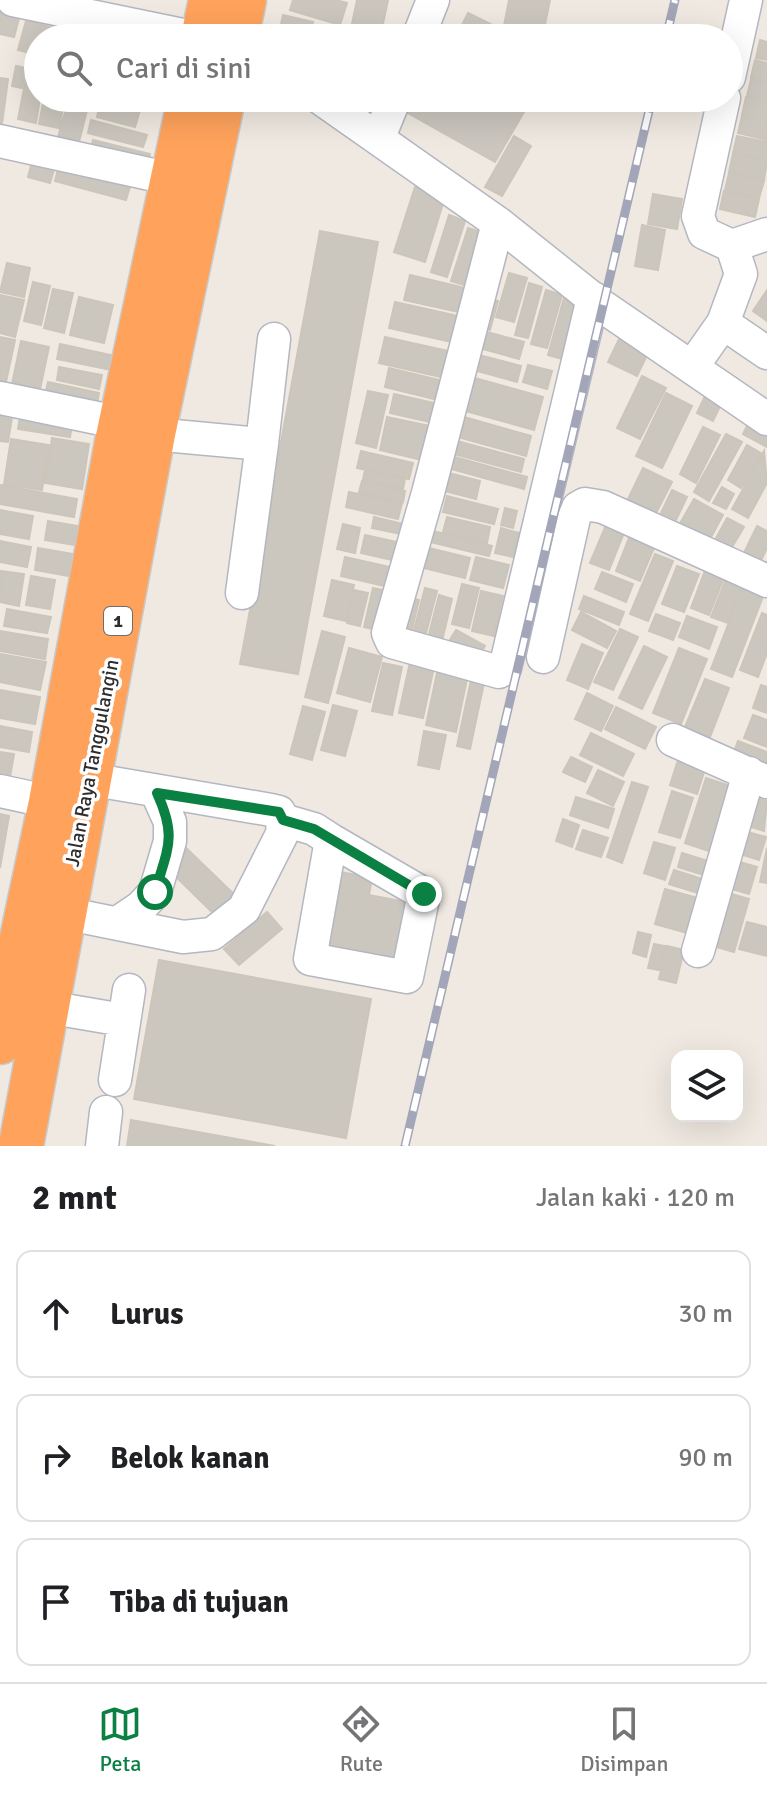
<!DOCTYPE html>
<html lang="id">
<meta charset="utf-8">
<style>
body{margin:0;font-family:Signika,sans-serif;background:#f2f2f2;color:#202124}
.controls{position:absolute;right:24px;bottom:24px;display:grid;overflow:hidden;border-radius:16px;box-shadow:0 8px 32px #0002}
.controls button{width:72px;height:72px;display:grid;place-items:center;padding:0;border:0;border-bottom:2px solid #e0e0e0;background:#fff;color:#202124;font:40px sans-serif}
.stop{position:absolute;width:24px;height:24px;margin:-18px;border:6px solid #0b8043;border-radius:50%;background:#fff}
.stop.end{background:#0b8043;border-color:#fff;box-shadow:0 2px 8px #0008}
.list{margin:0;padding:0;list-style:none}
h2{display:flex;justify-content:space-between;align-items:center;height:104px;margin:0;padding:0 32px;font-size:34px}
h2 small{font-size:26px;font-weight:400;color:#757577}
.list li{display:grid;grid-template-columns:52px 1fr auto;gap:24px;align-items:center;box-sizing:border-box;height:128px;margin:0 16px 16px;padding:0 16px;border:2px solid #e0e0e0;border-radius:16px}
.list b{display:block;font-size:30px;white-space:nowrap}
.list em{font-size:26px;font-style:normal;color:#757577}
.icon{flex:none;width:44px;height:44px;fill:none;stroke:currentColor;stroke-width:2;stroke-linecap:round;stroke-linejoin:round}
.map{position:relative;flex:none;width:767px;height:1146px;overflow:hidden}
.search{position:absolute;background:#fff;box-shadow:0 8px 32px #0002;left:24px;right:24px;top:24px;height:88px;display:flex;align-items:center;gap:20px;box-sizing:border-box;padding:0 28px;border-radius:44px;color:#757577;font-size:30px}
.sheet{height:536px;background:#fff}
nav{display:flex;justify-content:space-around;align-items:center;box-sizing:border-box;height:112px;border-top:2px solid #e0e0e0;background:#fff;font-size:22px;color:#757577}
nav a{display:grid;justify-items:center;gap:4px}
nav .on{color:#0b8043}
.map>svg:first-child{display:block}
</style>
<div class="map">
<svg width="767" height="1146" viewBox="0 0 767 1146">
<rect width="100%" height="100%" fill="#efe9e1"/>
<!-- building -->
<path fill="#cbc7bf" stroke="#cbc5ba" stroke-width="2" d="M293,0H336L347,3L340,25L290,10Z
M357,0H388L380,38H349Z
M509,0H550L543,34L504,26Z
M0,10L20,15L14,37L0,34Z
M468,13L519,38H474L459,31Z
M283,15L313,22L310,38H278Z
M26,21L74,33L72,38H38V55L18,50Z
M315,27L328,30L326,38H312Z
M760,40L767,42V60L756,58Z
M755,60L767,63V81L751,77Z
M16,66L26,68L22,88L12,86Z
M28,69L38,71L40,98L36,123L18,119Z
M0,78L8,79L2,124L0,123Z
M751,79L767,82V101L747,96Z
M746,97L767,102V120L742,115Z
M44,98H65L59,128L39,124Z
M69,98H90L78,146L57,141Z
M416,98H532L495,162L408,113Z
M101,100L140,110L135,127L97,117Z
M742,116L767,122V140L738,133Z
M91,120L147,135L143,147L88,133Z
M514,136L531,146L502,196L485,187Z
M737,136L767,142V160L733,153Z
M93,140L150,154L146,171L89,156Z
M733,154L767,162L764,180L729,172Z
M33,158L56,163L50,183L28,177Z
M60,161L132,180L126,200L55,181Z
M729,173L764,181L759,198L725,190Z
M415,187L445,197L425,262L394,252Z
M724,191L759,199L755,217L720,209Z
M653,194L682,199L677,229L648,224Z
M449,215L465,221L447,277L431,272Z
M642,225L665,230L658,270L635,266Z
M468,228L487,234L471,287L451,281Z
M320,231L378,242L298,674L240,664Z
M7,263L30,268L24,297L0,292Z
M509,273L527,278L514,322L496,317Z
M410,275L465,288L459,312L404,300Z
M33,282L50,286L41,325L24,321Z
M529,283L542,287L528,338L515,335Z
M53,289L73,293L64,333L44,328Z
M546,290L562,295L547,348L531,344Z
M767,290V321L753,311Z
M0,295L24,300L15,337L0,333Z
M79,297L113,305L104,343L70,335Z
M483,297L498,301L490,330L475,325Z
M564,298L583,303L566,360L548,355Z
M395,302L458,316L452,342L389,328Z
M480,330L524,342L519,359L476,347Z
M621,335L650,349L637,376L608,362Z
M0,337L15,340L4,391L0,390Z
M385,337L448,351L441,377L379,363Z
M21,341L49,347L39,394L11,389Z
M60,344L115,356L112,370L57,359Z
M479,355L521,366L517,382L474,370Z
M528,365L552,371L547,389L523,382Z
M59,367L102,375L99,389L57,380Z
M389,368L439,380L434,399L385,387Z
M642,376L666,388L640,439L617,428Z
M471,377L543,397L534,430L462,410Z
M48,382L99,393L96,409L44,399Z
M368,391L388,395L376,448L356,443Z
M707,392L723,400L713,421L697,413Z
M666,393L692,406L662,468L636,456Z
M394,394L434,403L430,422L390,413Z
M0,409L13,411L8,442L0,441Z
M21,410L73,418L70,437L18,429Z
M387,417L430,426L422,460L380,450Z
M464,417L531,436L526,456L458,437Z
M751,418L767,427V447L743,434Z
M703,427L720,435L696,483L680,474Z
M726,434L742,442L709,501L694,492Z
M52,438L89,444L82,489L45,483Z
M11,439L49,445L42,490L4,484Z
M457,441L524,459L521,472L454,454Z
M747,445L761,453L741,488L728,480Z
M361,451L413,463L409,479L357,468Z
M764,451L767,483L748,518L732,509Z
M451,456L527,477L524,489L448,468Z
M643,468L672,482L656,513L628,499Z
M365,470L405,479L403,489L363,480Z
M445,472L480,481L476,499L441,490Z
M362,481L405,491L403,502L359,492Z
M0,485L77,499L74,517L0,504Z
M722,487L734,494L726,509L713,503Z
M672,490L687,497L676,520L661,513Z
M349,492L402,503L398,519L346,507Z
M447,496L498,509L494,524L443,512Z
M694,499L723,515L709,541L679,525Z
M505,508L517,511L513,528L501,525Z
M0,510L33,516L29,539L0,534Z
M374,517L403,524L401,534L372,528Z
M447,517L490,527L487,543L443,532Z
M727,518L744,527L731,549L715,540Z
M48,521L78,526L75,545L45,540Z
M343,524L360,528L355,553L337,549Z
M606,525L624,533L609,570L590,563Z
M757,526L767,531V548L758,567L741,559Z
M501,528L519,533L513,557L495,553Z
M429,530L492,546L489,556L426,541Z
M631,533L656,543L640,581L616,571Z
M365,535L401,543L397,561L361,553Z
M0,541L31,547L27,567L0,562Z
M38,548L73,554L69,576L35,570Z
M429,548L470,558L465,578L424,568Z
M655,554L673,561L648,621L630,614Z
M345,557L394,568L389,587L341,576Z
M476,557L509,565L503,588L470,580Z
M677,566L699,574L684,612L662,604Z
M706,568L725,575L709,615L691,608Z
M1,571L24,574L19,606L0,602Z
M602,572L633,584L626,602L595,589Z
M31,576L55,580L50,609L26,605Z
M726,579L742,585L728,623L711,617Z
M332,580L354,585L346,621L324,616Z
M462,584L479,588L469,628L452,624Z
M743,586L764,594L732,677L711,669Z
M373,588L393,592L384,632L364,627Z
M425,588L437,591L425,637L413,634Z
M354,590L368,593L360,626L347,623Z
M481,591L503,596L494,636L472,631Z
M439,595L452,599L442,641L428,638Z
M584,596L624,612L619,625L579,609Z
M410,598L419,600L411,633L402,631Z
M7,609L51,617L47,633L4,626Z
M581,612L616,631L607,648L572,630Z
M762,613L767,615V653L758,677L740,670Z
M656,614L680,623L673,640L649,631Z
M687,616L717,627L709,649L679,637Z
M620,629L638,637L613,690L594,682Z
M456,630L485,646L475,663L446,646Z
M0,631L48,639L45,659L0,651Z
M322,631L345,637L328,703L305,697Z
M582,644L603,653L588,689L567,680Z
M644,646L667,657L642,709L619,698Z
M349,648L382,657L370,702L337,693Z
M679,648L707,659L681,724L653,713Z
M0,654L46,662L40,690L0,682Z
M410,662L434,667L423,718L399,713Z
M383,663L402,667L392,715L372,711Z
M438,668L468,674L456,732L426,725Z
M705,679L729,688L710,737L685,727Z
M471,680L484,683L470,749L457,746Z
M761,685L767,687V713L753,708Z
M0,690L40,697L35,724L0,718Z
M587,693L613,706L601,731L575,719Z
M333,705L357,711L345,756L321,750Z
M303,706L325,712L312,760L290,754Z
M616,707L656,727L645,749L605,729Z
M753,715L767,720V747L744,738Z
M0,726L32,732L29,752L0,747Z
M424,731L446,735L439,769L418,765Z
M591,733L634,754L623,776L580,755Z
M738,741L767,752V773L731,760Z
M0,752L14,754L9,783L0,782Z
M680,754L707,763L697,794L670,785Z
M571,757L592,767L585,782L563,772Z
M598,770L624,782L613,806L587,793Z
M706,778L736,788L715,853L685,843Z
M632,782L648,787L622,863L607,857Z
M672,791L693,798L680,838L659,832Z
M576,797L614,809L608,828L570,815Z
M753,797L767,801L764,831L745,825Z
M0,814L9,816L0,868Z
M563,819L579,825L572,847L556,841Z
M737,829L766,837L759,860L731,851Z
M583,830L608,838L601,857L576,849Z
M654,842L675,848L665,880L644,873Z
M184,846L241,901L221,921L165,866Z
M767,848V883L760,882Z
M682,853L711,862L707,876L678,867Z
M729,859L757,867L749,894L722,886Z
M330,870L372,878L369,895L406,902L395,965L315,951Z
M674,870L705,880L701,894L669,884Z
M665,889L701,899L691,934L655,924Z
M717,890L749,899L734,952L703,943Z
M267,912L282,929L239,965L224,949Z
M747,922L767,927V956L739,949Z
M638,932L651,935L646,957L633,953Z
M654,944L665,946L659,970L648,968Z
M667,946L684,950L676,983L659,979Z
M159,960L371,999L346,1138L134,1099Z
M131,1120L275,1146H127Z"/>
<g fill="none" stroke-linecap="round" stroke-linejoin="round">
<defs>
<path id="minor" d="M13,0L197,38
M418,38L433,0
M729,77L746,0
M320,98L498,223L602,306L767,419
M379,137L395,98
M0,141L172,179
M498,223L428,493L388,633L392,642L499,672L505,668L593,298
M732,246L767,234
M723,323L767,353
M692,367L723,323L741,274L732,246L704,233L698,216L724,98
M0,398L121,423
M153,434L262,444L242,593
M262,444L274,339
M543,657L574,518L578,508L585,504L603,507L767,581
M673,740L767,782
M0,791L51,802
M283,820L314,829L331,840L310,959L407,977L424,894L331,840
M64,913L183,937L212,934L244,909L282,834L283,820L279,812L271,810L89,779
M119,922L141,907L155,892L170,841V822L157,793
M698,951L749,773
M47,1007L123,1020
M115,1080L129,990
M102,1146L106,1112"/>
<path id="highway" d="M203,38L211,0
M236,38L244,0
M0,1042L51,802L118,437L190,98
M21,1146L153,434L223,98"/>
</defs>
<!-- minor casing -->
<use href="#minor" stroke="#b4b7c1" stroke-width="35"/>
<!-- highway casing -->
<use href="#highway" stroke="#c9c9c9" stroke-width="47"/>
<!-- minor -->
<use href="#minor" stroke="#fff" stroke-width="32"/>
<!-- highway -->
<use href="#highway" stroke="#ffa35c" stroke-width="44"/>
<defs>
<path id="rail" d="M666,38L675,0
M405,1146L652,98"/>
</defs>
<!-- rail casing -->
<use href="#rail" stroke="#a3a6b8" stroke-width="9"/>
<!-- rail -->
<use href="#rail" stroke="#fff" stroke-width="6" stroke-dasharray="18" stroke-linecap="butt"/>
</g>
<g fill="none" stroke-linecap="round" stroke-linejoin="round">
<!-- route -->
<path stroke="#0b8043" stroke-width="10" d="M155,892C168,847 177,837 157,793L279,812L283,820L314,829L424,894"/>
</g>
<g text-anchor="middle" dominant-baseline="central" stroke-width="7" stroke-linejoin="round" paint-order="stroke">
<!-- shield labels -->
<rect fill="#fff" stroke="#6d6d6d" stroke-width="2" x="104" y="607" width="28" height="28" rx="6"/>
<g font-size="18" font-weight="bold" fill="#2e2e2e">
<text x="118" y="621">1</text>
</g>
<!-- street labels -->
<g font-size="20" fill="#2e2e2e" stroke="#fff">
<text transform="translate(92 763) rotate(-79)">Jalan Raya Tanggulangin</text>
</g>
</g>
</svg>
<div class="controls">
<button><svg class="icon" aria-label="layers" viewBox="0 0 24 24"><path d="M12 4l9 5-9 5-9-5zM3 14l9 5 9-5"/></svg></button>
</div>
<div class="stop" style="left:155px;top:892px"></div>
<div class="stop end" style="left:424px;top:894px"></div>
<div class="search"><svg class="icon" aria-label="search" viewBox="0 0 24 24"><circle cx="10" cy="10" r="6"/><path d="M15 15l6 6"/></svg>Cari di sini</div>
</div>
<section class="sheet">
<h2>2 mnt<small>Jalan kaki · 120 m</small></h2>
<ul class="list">
<li><svg class="icon" aria-label="ahead" viewBox="0 0 24 24"><path d="M12 20V5M6 11l6-6 6 6"/></svg><div><b>Lurus</b></div><em>30 m</em></li>
<li><svg class="icon" aria-label="right" viewBox="0 0 24 24"><path d="M7 20v-9h11M14 6l5 5-5 5"/></svg><div><b>Belok kanan</b></div><em>90 m</em></li>
<li><svg class="icon" aria-label="arrive" viewBox="0 0 24 24"><path d="M6 21V4h12l-3 4 3 4H6"/></svg><div><b>Tiba di tujuan</b></div></li>
</ul>
</section>
<nav>
<a class="on"><svg class="icon" aria-label="map" viewBox="0 0 24 24"><path d="M3 6l6-2 6 2 6-2v14l-6 2-6-2-6 2zM9 4v14M15 6v14"/></svg>Peta</a>
<a><svg class="icon" aria-label="directions" viewBox="0 0 24 24"><path d="M12 3l9 9-9 9-9-9zM9 14v-3h6M13 9l2 2-2 2"/></svg>Rute</a>
<a><svg class="icon" aria-label="saved" viewBox="0 0 24 24"><path d="M7 4h10v16l-5-4-5 4z"/></svg>Disimpan</a>
</nav>
